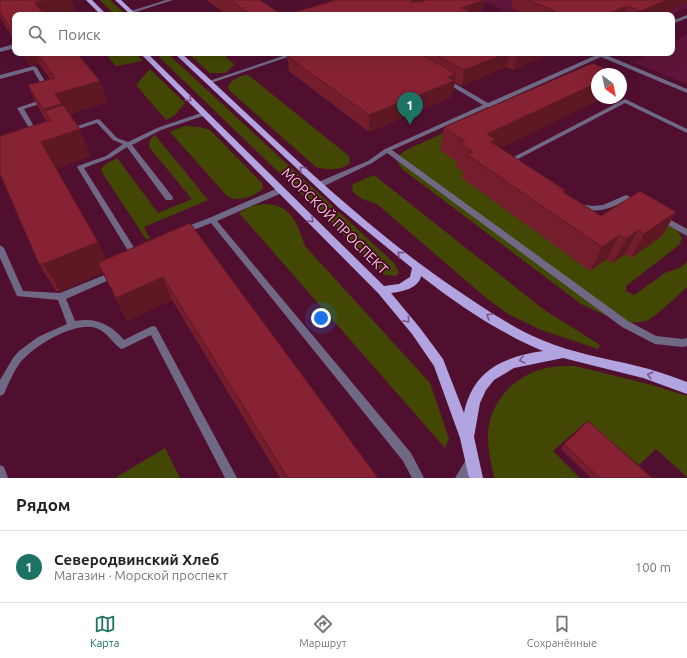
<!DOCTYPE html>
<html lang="ru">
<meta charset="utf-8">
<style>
body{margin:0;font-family:Ubuntu,sans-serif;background:#f2f2f2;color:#222}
.compass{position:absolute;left:591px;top:68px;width:36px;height:36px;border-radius:50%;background:#fff;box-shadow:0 4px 16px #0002;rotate:147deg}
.you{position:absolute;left:321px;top:318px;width:14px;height:14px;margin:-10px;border:3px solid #fff;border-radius:50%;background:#1a73e8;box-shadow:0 0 0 6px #1a73e833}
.badge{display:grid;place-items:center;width:26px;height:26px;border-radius:50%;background:#1d7363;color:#fff;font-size:13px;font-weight:700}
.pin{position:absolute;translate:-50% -33px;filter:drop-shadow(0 1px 2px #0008)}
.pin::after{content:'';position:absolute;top:21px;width:14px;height:12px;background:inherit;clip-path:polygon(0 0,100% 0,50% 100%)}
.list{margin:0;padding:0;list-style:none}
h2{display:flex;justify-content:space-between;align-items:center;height:52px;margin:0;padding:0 16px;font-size:17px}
h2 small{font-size:13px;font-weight:400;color:#767676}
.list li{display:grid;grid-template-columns:26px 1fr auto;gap:12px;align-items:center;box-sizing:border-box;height:72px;padding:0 16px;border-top:1px solid #e0e0e0}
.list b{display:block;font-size:15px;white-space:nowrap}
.list p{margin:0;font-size:13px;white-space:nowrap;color:#767676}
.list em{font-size:13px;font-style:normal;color:#767676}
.icon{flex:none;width:22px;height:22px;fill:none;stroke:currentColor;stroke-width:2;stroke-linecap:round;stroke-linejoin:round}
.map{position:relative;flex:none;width:687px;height:478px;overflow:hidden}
.search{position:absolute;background:#fff;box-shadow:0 4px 16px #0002;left:12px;right:12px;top:12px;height:44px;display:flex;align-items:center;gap:10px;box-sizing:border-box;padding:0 14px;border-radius:8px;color:#767676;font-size:15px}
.sheet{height:124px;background:#fff}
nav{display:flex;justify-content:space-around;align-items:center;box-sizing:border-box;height:56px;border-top:1px solid #e0e0e0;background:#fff;font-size:11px;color:#767676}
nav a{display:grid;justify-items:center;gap:2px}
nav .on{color:#1d7363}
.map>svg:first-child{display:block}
</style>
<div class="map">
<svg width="687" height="478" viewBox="0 0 687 478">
<rect width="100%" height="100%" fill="#510f30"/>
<!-- built -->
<path fill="#5f1539" d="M480,0H687V8L671,15H490L503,10Z
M687,35V84L633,62L651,53H672V43Z"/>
<!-- green -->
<path fill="#424804" d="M100,0H110L126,15H115Z
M105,53H135L143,61L116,66Z
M155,53H167L394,263L399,272L396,276L385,275Z
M188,53H221L234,64L233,66L225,73H210Z
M150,69L185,103L175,115L166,120L136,85Z
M248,75L349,156L350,163C341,171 326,170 316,167L229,90L228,86C233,79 240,75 248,75Z
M558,81L461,165L468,175L590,270L607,259L613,263L627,205L677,230L682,238L679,245L626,286V291L634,295L665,273L681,267L687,262V287C679,294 655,318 646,321C625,327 599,312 581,304L402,169L398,163L397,157L406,150Z
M185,126L200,127L210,130L262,183L263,189C252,197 239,203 227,196L170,132Z
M155,135L208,200L144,227L150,239H146L103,174L101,169L106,164L117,158L158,213L192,199L149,147L150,140Z
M374,175L543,309L600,345L598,349L541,330L508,314L485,297L377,204L362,199L352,191L353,184Z
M264,204C291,204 297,223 305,246L430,383L449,439L445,448L239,213L251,206Z
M575,366L648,384L687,396V477L656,449L639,465L587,421L553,451L580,478H494C491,464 488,450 488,436C488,405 511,379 539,370C551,366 563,366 575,366Z
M165,448L180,478H115Z"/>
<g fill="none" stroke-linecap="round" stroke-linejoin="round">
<!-- lane -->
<path fill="#706986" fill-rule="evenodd" d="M166,0H173L132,13L128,12Z
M687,15V18L672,24V21Z
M15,44V48L0,52V48Z
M292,53H300L211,83L206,82Z
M601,53H608L606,55L687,89V93L601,57L492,106L491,107H488L392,150L628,321L656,336L683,339L687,338V346L683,347L655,344L622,327L387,153L372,163L322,187H316L315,185L316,183L368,161L385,149L483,105L443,81V79H447L488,103Z
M34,66L37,68L51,91L50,92H46L33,70L0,79V75Z
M47,98L49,99V101L24,109L39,135L36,137L34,136L17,108Z
M625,99L687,129V133L625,103L514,161L515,163L514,164H510L506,161Z
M204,112L206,113V115L161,130L132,145L172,196L173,198L172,200H166L127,147L110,158L84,168L140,257L139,259H133L77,167L78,166L106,156L123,144L113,140L97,123L69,132L66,130L98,119L100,120L117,138L128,142L157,128Z
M278,188H281L285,190L284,192L217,221L411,453L424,478H412L403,461L211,223L183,234L179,231L180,229L209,218Z
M626,195L641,202L642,204L641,206H635L626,200C612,208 600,213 584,209C580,209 578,208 575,206L579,204L593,206L603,205Z
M660,214L687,229V236L657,219L656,217Z
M0,245L4,248L23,291L60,293L112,272H118L119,274L118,276L66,299L75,321C95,317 111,324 124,340L150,327L153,326L156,327L237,478H225L151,335L122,349C114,346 108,332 96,328C74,321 32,347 19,364C13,373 8,384 4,394L0,396V380L13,358L19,351L38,337L67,324L58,300L17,296L0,258Z
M471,456L475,458L477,462L468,478H455L467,458Z
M0,465L4,467L8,478H0Z"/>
<!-- primary -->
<path fill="#b2a4e0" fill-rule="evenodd" d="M86,0H92L107,15H101Z
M115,0H121L137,15H131Z
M140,53H147L384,286L399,284L410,277L412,268L339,208L174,53H181C270,133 355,221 454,288C482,307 511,327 542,340C572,353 605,358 637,366C654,370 671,376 687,382V394L643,378L563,358L514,368L494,380L486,390L480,403L474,437L483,478H469L460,438L434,366L412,334L378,293ZM421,276C457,304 501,334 543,351C503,357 473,370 464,413L443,359L420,328L391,293C402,292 419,288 421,276Z"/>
</g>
<!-- wall -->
<path fill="#741d2d" d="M0,0L77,14L15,15V42L0,17Z
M207,0H260L282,15H227Z
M513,0H687L658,15H527L511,8Z
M22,53H77L108,102L70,114L91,156L56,168L98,242L106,259L190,223L378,478H280L172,300L127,321L103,273L60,291H56L39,264L47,122L38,107L28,85L50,79L39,64L30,66Z
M296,53H552L513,70L506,67L462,86L455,82L452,97L369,132L289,71L287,56Z
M444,127L500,148L564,192L601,216L676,212L662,236L631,258L625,254L613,263L607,259L590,271L462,178L463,172L456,167L457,162L440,150Z
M564,444L652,478H591L561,449Z"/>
<!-- shaded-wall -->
<path fill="#5e1824" d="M49,0H72L77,14L73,15H40L35,3Z
M412,0H422L421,10L410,14Z
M485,0L482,14L479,15H461L462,8Z
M667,0H687V3L658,15H639L641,11Z
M627,6L623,15H605Z
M24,53H35L39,64L30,66Z
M508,53H510L506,67L462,86L464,70Z
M522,53H552L513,70L517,55Z
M456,74L452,97L369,132V115L447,77Z
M100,81L108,102L51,120L44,111L54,131H53L43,109L55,94Z
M597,83V98H604L493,152L487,134Z
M80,129L91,156L54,169L41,142Z
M676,212L662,236L631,258L644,234Z
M638,230L625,254L613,263L626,239Z
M619,235L607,259L590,271L602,247Z
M98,242L111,270L60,291L43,264Z
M163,277L172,300L127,321L116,298Z"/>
<!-- building -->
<path fill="#872234" stroke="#5e1824" d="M0,0H49L35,3L45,15H15V36L0,12Z
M230,0H260L283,15H251Z
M336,0H412L411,2H420L427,0H485L462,8L478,15H284Z
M528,0H667L641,11L627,6L605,15H544L555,11Z
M37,53H77L100,81L55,94L62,104L43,109L28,85L55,78Z
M296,53H419L456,74L447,77L454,81L369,115L287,56Z
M433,53H508L464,70Z
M512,53H522L517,55Z
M593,63L617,74H597V83L487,134L496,140L491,142L565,190L563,192L601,216L640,191L676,212L644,234L638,230L626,239L619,235L602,247L466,154L473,152L460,143L465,141L444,127Z
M63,105L80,129L41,142L98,242L43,264H39L0,174V136L51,120L44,111Z
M190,223L378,478H288L163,277L116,298L98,263Z
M588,421L652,478H600L564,444Z"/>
<!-- one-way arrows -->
<defs><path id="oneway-chevron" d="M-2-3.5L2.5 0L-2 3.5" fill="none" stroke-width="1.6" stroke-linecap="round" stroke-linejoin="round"/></defs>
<g stroke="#7c5383">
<use href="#oneway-chevron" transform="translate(189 99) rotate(45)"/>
<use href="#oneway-chevron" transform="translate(302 169) rotate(-137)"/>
<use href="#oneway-chevron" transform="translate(311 220) rotate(45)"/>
<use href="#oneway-chevron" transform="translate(400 254) rotate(-139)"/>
<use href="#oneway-chevron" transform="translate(489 316) rotate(-149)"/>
<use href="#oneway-chevron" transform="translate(407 320) rotate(50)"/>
<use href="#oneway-chevron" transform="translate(522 360) rotate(166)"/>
<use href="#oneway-chevron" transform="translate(650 375) rotate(-163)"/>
</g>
<g text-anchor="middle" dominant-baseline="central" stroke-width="3.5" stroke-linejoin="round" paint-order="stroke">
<!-- street labels -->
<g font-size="14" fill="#f0c6d5" stroke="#450226">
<text transform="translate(335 221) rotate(45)">МОРСКОЙ ПРОСПЕКТ</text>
</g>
</g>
</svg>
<svg class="compass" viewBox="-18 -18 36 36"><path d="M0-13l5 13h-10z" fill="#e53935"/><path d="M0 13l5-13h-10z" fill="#767676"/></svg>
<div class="you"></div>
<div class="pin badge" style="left:410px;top:125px">1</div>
<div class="search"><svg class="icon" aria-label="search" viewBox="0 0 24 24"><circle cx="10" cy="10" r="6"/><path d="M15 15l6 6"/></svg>Поиск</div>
</div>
<section class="sheet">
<h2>Рядом<small></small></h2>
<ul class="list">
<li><span class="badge">1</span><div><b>Северодвинский Хлеб</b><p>Магазин · Морской проспект</p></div><em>100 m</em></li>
</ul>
</section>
<nav>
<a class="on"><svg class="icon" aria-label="map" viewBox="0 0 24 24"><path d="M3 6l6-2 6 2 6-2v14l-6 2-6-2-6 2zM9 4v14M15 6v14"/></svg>Карта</a>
<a><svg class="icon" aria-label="directions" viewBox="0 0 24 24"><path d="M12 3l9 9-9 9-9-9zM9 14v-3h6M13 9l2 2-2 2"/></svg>Маршрут</a>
<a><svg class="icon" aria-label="saved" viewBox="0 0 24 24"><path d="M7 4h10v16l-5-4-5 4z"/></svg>Сохранённые</a>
</nav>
